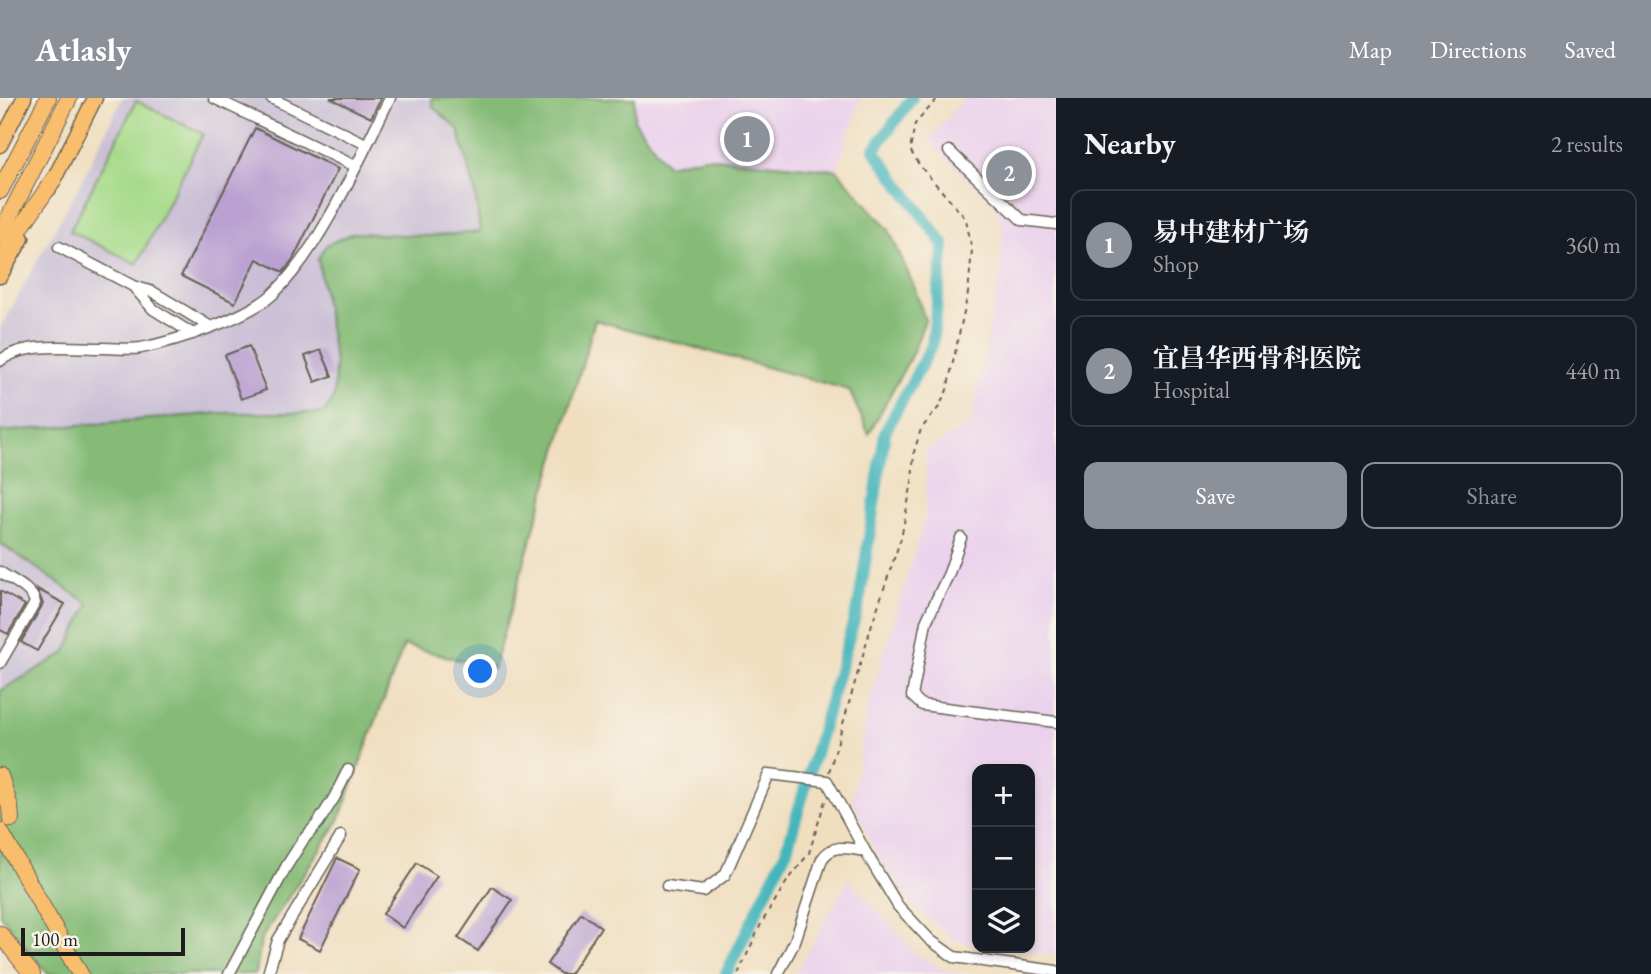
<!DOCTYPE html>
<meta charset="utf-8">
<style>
body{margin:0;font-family:"EB Garamond","Noto Serif SC",serif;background:#20242c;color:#f1f3f6}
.controls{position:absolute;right:21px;bottom:21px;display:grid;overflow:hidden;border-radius:14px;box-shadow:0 4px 10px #0003}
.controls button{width:63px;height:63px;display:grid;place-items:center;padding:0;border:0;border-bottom:2px solid #363941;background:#171b24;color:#f1f3f6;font:35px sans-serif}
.scale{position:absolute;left:21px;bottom:18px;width:164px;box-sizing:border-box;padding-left:7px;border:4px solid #1c1c1c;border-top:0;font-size:19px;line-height:24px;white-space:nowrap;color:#1c1c1c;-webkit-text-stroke:5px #f7f3e8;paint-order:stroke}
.you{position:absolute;left:481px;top:574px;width:24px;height:24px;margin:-18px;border:5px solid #fff;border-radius:50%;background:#1a73e8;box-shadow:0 0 0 10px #1a73e833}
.badge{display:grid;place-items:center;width:46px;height:46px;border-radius:50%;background:#8c9099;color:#fff;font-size:23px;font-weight:700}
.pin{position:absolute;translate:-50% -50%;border:4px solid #fff;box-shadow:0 2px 7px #0006}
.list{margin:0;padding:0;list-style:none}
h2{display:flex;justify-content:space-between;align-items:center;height:91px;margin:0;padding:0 28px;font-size:30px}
h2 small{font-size:23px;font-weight:400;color:#9ea1a6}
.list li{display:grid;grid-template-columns:46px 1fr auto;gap:21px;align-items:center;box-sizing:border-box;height:112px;margin:0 14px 14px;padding:0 14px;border:2px solid #363941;border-radius:14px}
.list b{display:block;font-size:26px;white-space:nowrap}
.list p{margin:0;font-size:23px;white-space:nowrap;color:#9ea1a6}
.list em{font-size:23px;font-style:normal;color:#9ea1a6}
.actions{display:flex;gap:14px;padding:21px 28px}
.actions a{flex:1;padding:16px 0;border:2px solid #8c9099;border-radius:14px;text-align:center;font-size:24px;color:#8c9099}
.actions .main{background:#8c9099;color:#fff}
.icon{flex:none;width:38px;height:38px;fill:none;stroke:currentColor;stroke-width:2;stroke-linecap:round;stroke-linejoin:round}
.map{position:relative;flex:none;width:1056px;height:876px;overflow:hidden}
header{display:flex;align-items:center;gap:42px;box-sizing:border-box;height:98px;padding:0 35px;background:#8c9099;color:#fff}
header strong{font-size:33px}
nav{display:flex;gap:38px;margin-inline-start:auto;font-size:24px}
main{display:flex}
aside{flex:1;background:#171b24}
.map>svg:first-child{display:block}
</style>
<header>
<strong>Atlasly</strong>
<nav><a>Map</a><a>Directions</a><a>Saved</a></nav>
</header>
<main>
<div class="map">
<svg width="1056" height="876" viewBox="0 0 1056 876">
<rect width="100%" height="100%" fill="#f7f3e8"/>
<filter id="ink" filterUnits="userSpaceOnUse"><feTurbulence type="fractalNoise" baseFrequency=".0143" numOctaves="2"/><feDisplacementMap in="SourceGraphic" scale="14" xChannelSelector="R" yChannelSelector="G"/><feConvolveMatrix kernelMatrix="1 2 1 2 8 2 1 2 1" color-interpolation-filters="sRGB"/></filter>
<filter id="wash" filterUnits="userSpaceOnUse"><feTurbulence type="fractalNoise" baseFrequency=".00686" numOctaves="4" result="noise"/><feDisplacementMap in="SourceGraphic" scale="28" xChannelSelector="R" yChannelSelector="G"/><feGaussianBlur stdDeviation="1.57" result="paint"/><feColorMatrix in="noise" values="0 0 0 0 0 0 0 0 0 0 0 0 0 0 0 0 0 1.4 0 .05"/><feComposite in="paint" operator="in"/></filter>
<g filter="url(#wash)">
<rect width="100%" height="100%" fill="#f0debf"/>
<!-- built -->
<path fill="#ead1ec" d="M635,0H861L837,72L705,59L667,67L633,22Z
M965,0H1056V857L1006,850H1030V671H977V846L954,842L913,807L880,763L852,704L868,608L926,416V353L971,325L1001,171L1003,130L995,107L928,42Z
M849,781L917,856L946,873L969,876H795Z"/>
<!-- industrial -->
<path fill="#cabfd6" d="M122,0H431L433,9L458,31L475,92L480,134L430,138L318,161L335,265L334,299L324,315H220L0,334V230L81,84Z
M0,445L89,505L65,555L0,593Z"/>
<!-- green -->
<path fill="#a7db8b" stroke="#627c54" stroke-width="2" d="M136,3L203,36L137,166L70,133Z"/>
<!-- forest -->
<path fill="#85bb77" stroke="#506c4a" stroke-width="2" d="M431,0H635L634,22L667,67L705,59L837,72L889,132L915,191L925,222L913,254L869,336L849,292L595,222L493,571L404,547L339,722L261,841L256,876H48L0,817V593L65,555L89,506L0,445V334L220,315H324L334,299L335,265L318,161L326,147L353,135L430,138L480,134L475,92L458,31L433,9Z"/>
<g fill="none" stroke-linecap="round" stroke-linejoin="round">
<!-- canal -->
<path stroke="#45b5bc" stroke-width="12" d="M726,876L787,751L859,505L885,334L932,247L944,147L874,52L912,0"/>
</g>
<g id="blocks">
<!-- building -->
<path fill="#baa1d1" d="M330,0H381L371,20Z
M255,30L338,71L293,161L285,172L283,174L257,161L235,205L181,178Z
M249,248L266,292L241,301L225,257Z
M321,252L332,278L315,284L305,258Z
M37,491L65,506L37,553L21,544L43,506Z
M0,493L25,507L8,536L0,532Z
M337,760L360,771L320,852L298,841Z
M417,765L437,778L403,830L383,816Z
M492,789L512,802L478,853L458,840Z
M581,815L601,829L570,876H561L547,866Z"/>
</g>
</g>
<g filter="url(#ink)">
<use href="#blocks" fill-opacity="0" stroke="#666055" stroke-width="2"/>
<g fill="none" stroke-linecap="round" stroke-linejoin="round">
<defs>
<path id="minor" d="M214,0L355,68
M271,0L366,46
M949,53L1022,122L1056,126
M59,149L133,188L153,194L211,229
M133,188L153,211L193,236
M0,263C24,243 73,250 103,250C115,250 129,252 141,250C176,243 247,220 273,196C321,151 360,59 390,0
M961,440L949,475L926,524L912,598L922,607L1056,624
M0,474C11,482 33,491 35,505L0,565
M667,788L703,793L725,777L769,676L827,683L865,753L898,808L930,842L954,859L1056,873
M229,876L286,769L303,742L318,725L334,700L348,672
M268,876L278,842L341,738
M778,876L795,843L822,761C833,745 848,750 865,753"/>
<path id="major" d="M0,47L24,0
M49,91L95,0
M0,178L22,140"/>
<path id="highway" d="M0,93L48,0
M0,137L69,0
M0,160L54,81
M0,678L10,709L11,721
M0,733L80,876
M0,836L32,876"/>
</defs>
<!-- minor casing -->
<use href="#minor" stroke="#666055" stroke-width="13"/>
<!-- major casing -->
<use href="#major" stroke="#666055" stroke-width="17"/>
<!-- highway casing -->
<use href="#highway" stroke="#666055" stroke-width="18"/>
<!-- path -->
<path stroke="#666055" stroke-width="2" stroke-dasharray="5 5" stroke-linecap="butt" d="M829,674L871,529L901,440L912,384L914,354L921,331L939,309L947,292L968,195L972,152L966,121L920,68L910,52L915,26L938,0
M738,876L762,824L786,785L809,755L825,703"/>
<!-- minor -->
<use href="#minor" stroke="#fff" stroke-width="10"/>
<!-- major -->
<use href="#major" stroke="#f9be6d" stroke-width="14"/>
<!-- highway -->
<use href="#highway" stroke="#f9be6d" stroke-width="16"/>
</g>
</g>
</svg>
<div class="controls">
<button>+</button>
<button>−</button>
<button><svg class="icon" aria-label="layers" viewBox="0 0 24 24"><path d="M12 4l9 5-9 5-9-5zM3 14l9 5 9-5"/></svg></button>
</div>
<div class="scale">100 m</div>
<div class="you"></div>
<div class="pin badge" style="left:747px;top:41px">1</div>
<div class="pin badge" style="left:1009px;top:75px">2</div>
</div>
<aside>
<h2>Nearby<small>2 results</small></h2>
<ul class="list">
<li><span class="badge">1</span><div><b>易中建材广场</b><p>Shop</p></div><em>360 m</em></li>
<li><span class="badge">2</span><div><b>宜昌华西骨科医院</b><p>Hospital</p></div><em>440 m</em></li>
</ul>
<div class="actions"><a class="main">Save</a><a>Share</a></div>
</aside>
</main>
